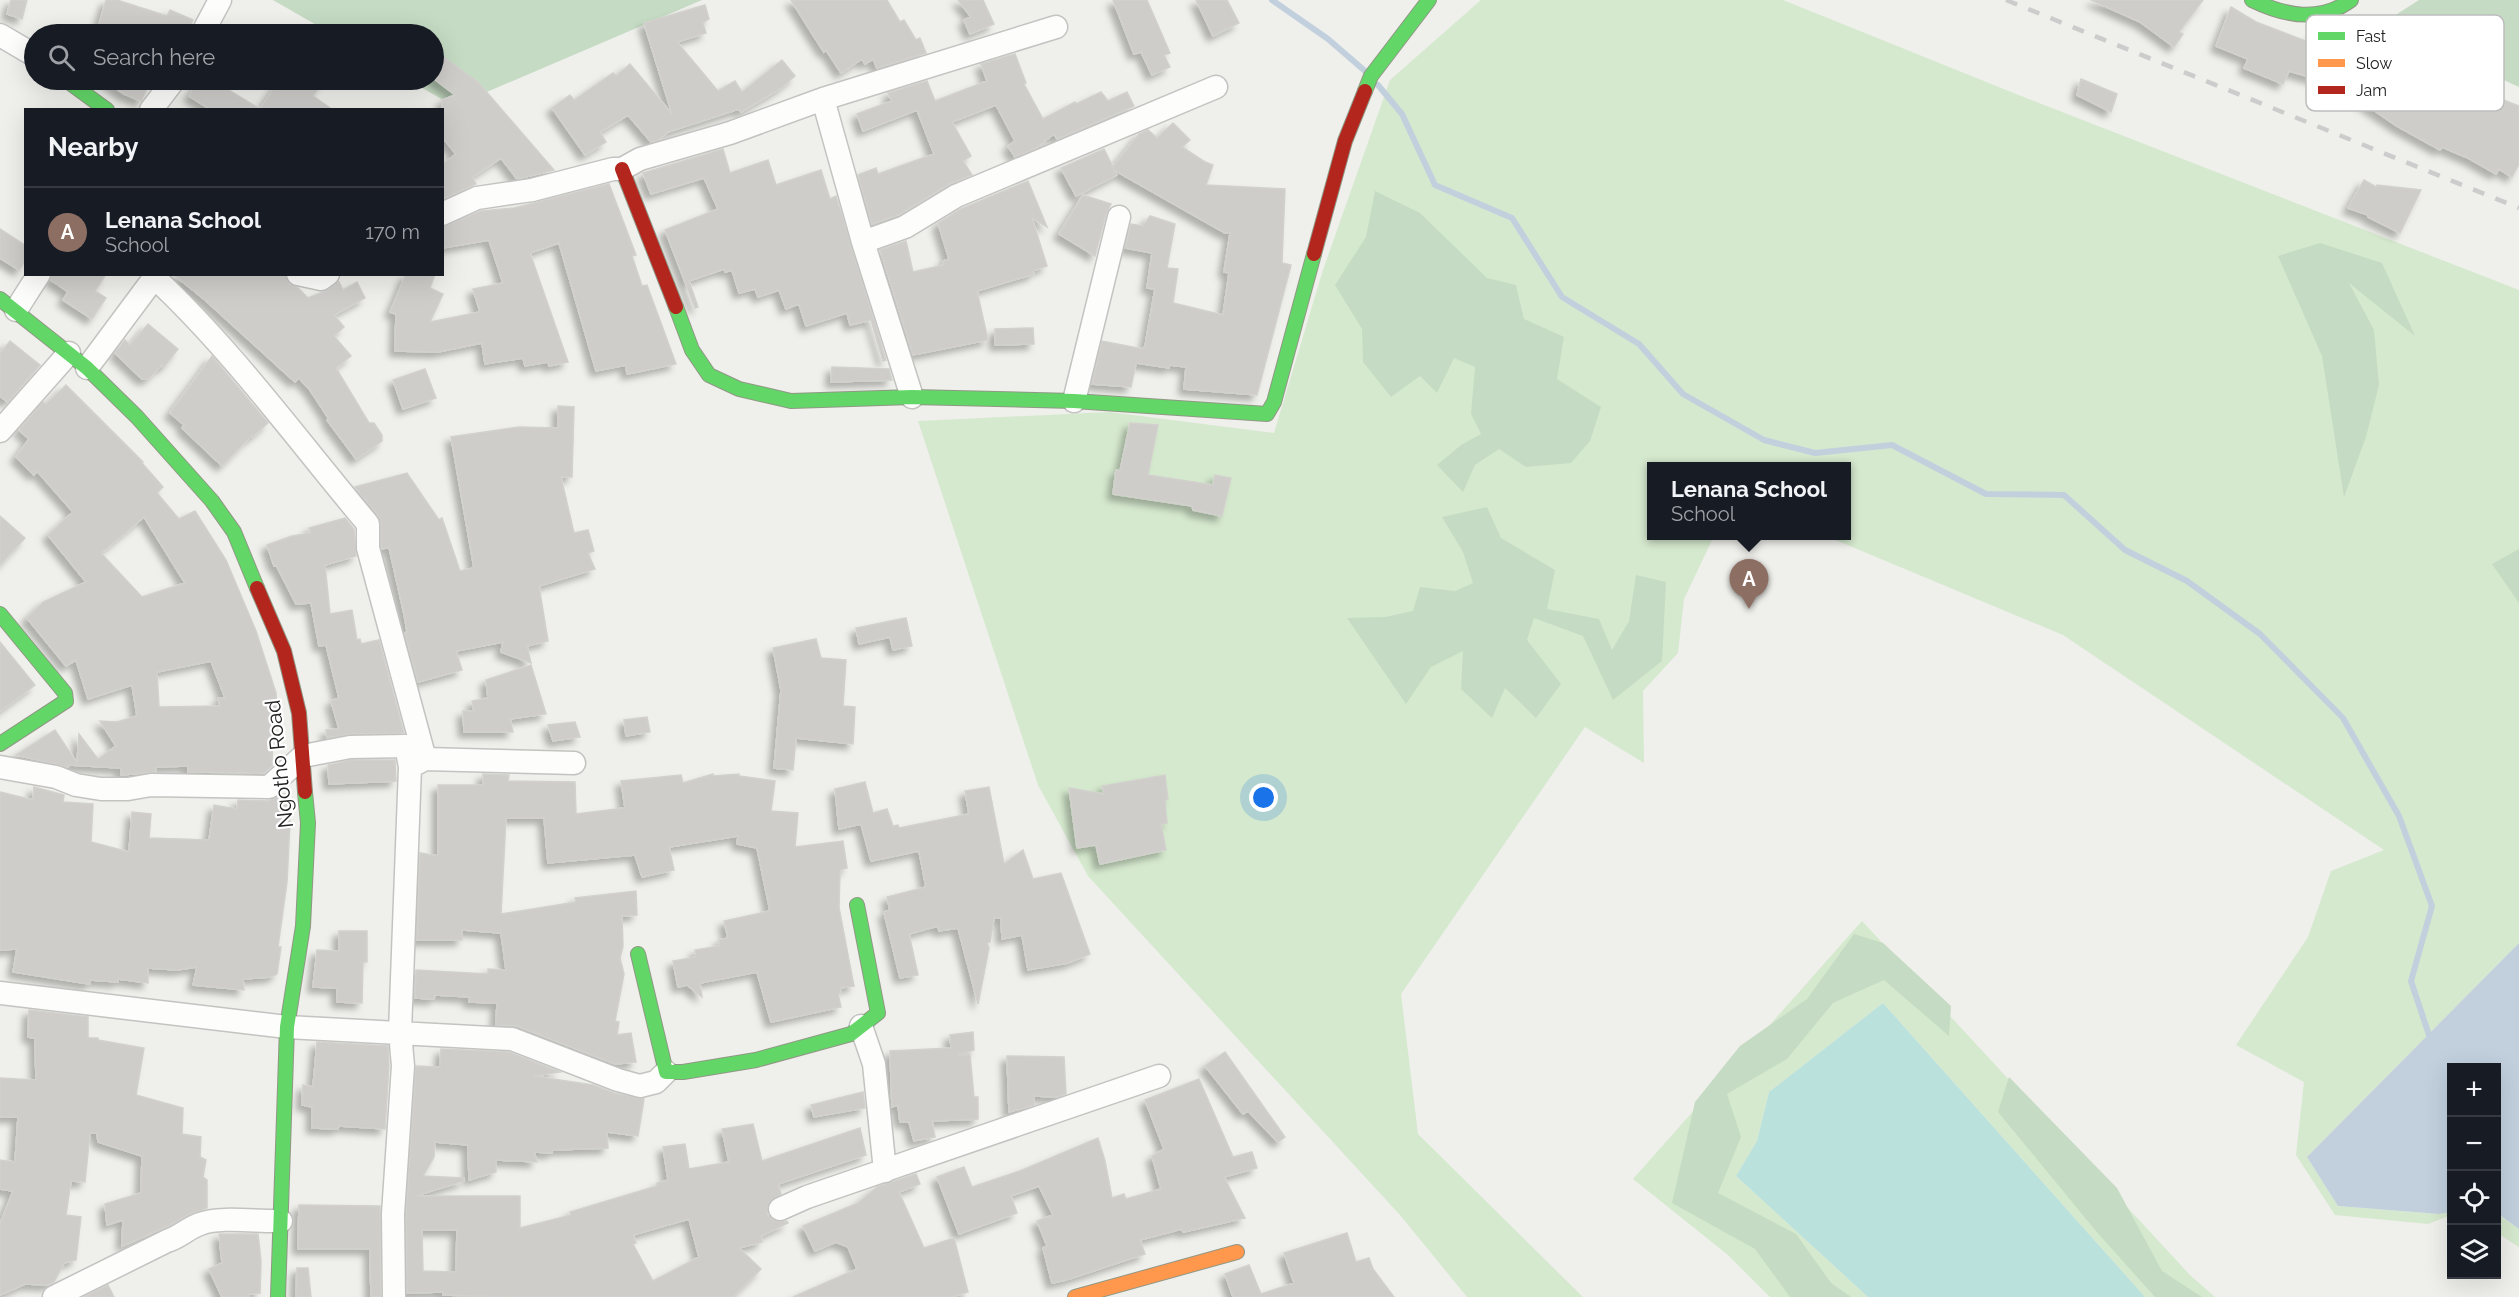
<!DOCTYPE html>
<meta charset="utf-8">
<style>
body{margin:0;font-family:Raleway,sans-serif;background:#20242c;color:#f1f3f6}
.controls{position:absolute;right:18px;bottom:18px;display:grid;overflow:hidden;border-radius:0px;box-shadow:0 6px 24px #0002}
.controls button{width:54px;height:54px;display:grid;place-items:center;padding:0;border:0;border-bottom:2px solid #363941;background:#171b24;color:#f1f3f6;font:30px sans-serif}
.you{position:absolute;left:1264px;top:798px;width:21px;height:21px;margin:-15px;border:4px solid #fff;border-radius:50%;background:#1a73e8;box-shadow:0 0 0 9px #1a73e833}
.badge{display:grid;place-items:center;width:39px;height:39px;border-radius:50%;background:#8c9099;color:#fff;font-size:20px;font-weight:700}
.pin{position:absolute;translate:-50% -50px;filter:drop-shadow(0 2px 3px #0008)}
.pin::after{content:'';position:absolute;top:32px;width:21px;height:18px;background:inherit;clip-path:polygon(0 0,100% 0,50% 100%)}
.popup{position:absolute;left:1647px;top:462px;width:204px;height:78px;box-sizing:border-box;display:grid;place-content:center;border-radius:0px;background:#171b24;filter:drop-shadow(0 2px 4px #0005);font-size:20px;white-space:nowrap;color:#9ea1a6}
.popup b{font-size:22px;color:#f1f3f6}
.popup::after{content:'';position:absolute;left:50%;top:100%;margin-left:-12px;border:12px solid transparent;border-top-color:#171b24}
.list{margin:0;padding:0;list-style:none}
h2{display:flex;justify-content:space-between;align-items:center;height:78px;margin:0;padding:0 24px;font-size:26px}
h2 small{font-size:20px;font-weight:400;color:#9ea1a6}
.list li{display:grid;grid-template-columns:39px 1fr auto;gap:18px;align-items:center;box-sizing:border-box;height:90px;padding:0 24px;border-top:2px solid #363941}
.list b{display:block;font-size:22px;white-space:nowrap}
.list p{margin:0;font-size:20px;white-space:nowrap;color:#9ea1a6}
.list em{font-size:20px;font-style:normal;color:#9ea1a6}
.icon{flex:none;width:33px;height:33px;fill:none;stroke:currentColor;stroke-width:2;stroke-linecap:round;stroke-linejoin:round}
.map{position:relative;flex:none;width:2519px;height:1297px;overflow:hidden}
.search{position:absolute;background:#171b24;box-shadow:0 6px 24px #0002;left:24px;top:24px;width:420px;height:66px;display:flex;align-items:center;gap:15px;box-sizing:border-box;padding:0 21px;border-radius:33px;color:#9ea1a6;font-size:22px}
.panel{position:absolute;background:#171b24;box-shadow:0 6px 24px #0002;left:24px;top:108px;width:420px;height:168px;border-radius:0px}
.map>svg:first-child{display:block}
</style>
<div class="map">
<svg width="2519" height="1297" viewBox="0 0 2519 1297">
<defs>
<filter id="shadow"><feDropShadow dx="-5.5" dy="5.5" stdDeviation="3" flood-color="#0004"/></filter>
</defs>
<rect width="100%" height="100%" fill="#efefeb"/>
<!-- grass -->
<path fill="#d5e9ce" d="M1481,0H1783L2026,98L2519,290V943L2307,1157L2338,1206L2439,1214L2451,1212V1215L2428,1224L2335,1215L2296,1155L2304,1082L2236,1045L2308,937L2331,871L2384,850L2063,635L1826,536H1846V466H1652V536H1714L1684,599L1678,653L1643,691L1644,763L1585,727L1401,994L1418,1134L1583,1297H1467L1400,1215L1088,876L1038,785L918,421L1109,412L1274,433L1323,270L1390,80Z
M1862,921L2190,1275L2215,1297H2145L1883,1003L1769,1092L1757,1141L1736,1176L1868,1297H1770L1728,1255L1633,1179Z
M2496,1213L2519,1229V1247L2497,1233Z"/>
<!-- forest -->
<path fill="#c5dbc3" d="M273,0H702L454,106L408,80H434V34H332Z
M2419,0H2519V87L2442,52L2394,16Z
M1375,191L1420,213L1487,278L1516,285L1524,319L1564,337L1557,379L1601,407L1590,441L1571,463L1526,467L1499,449L1475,465L1463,492L1437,465L1461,445L1481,434L1471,414L1475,367L1454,358L1437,393L1420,376L1391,397L1363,362L1362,329L1335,285L1366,237Z
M2320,243L2382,263L2415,336L2349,283L2374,330L2379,385L2366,437L2344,497L2322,356L2278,256Z
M1487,507L1501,538L1555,570L1547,609L1599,619L1612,650L1629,621L1636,575L1666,582L1662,661L1613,700L1583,636L1534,618L1527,640L1561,684L1536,718L1505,688L1492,718L1461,689L1463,651L1431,667L1406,704L1347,618L1385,617L1413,611L1420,587L1455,591L1473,583L1463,552L1442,517Z
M2519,549V603L2492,564Z
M1854,934L1883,943L1951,1006L1949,1036L1884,980L1833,1003L1787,1059L1727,1094L1741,1137L1718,1193L1796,1234L1831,1283L1851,1297H1790L1755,1249L1672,1203L1695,1102L1740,1046L1807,999Z
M2009,1077L2117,1188L2162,1271L2202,1297H2155L2095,1230L1998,1112Z"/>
<!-- pitch -->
<path fill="#bbe1dc" d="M1883,1003L2145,1297H1868L1736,1176L1757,1141L1769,1092Z"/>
<!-- water -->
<path fill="#c2d0de" d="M2519,943V1229L2497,1213L2496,1068H2452L2451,1212L2439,1214L2338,1206L2307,1157Z"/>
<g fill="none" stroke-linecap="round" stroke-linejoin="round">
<!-- stream -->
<path stroke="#c2d0de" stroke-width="6" d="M1272,0L1328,39L1365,71
M1378,85L1402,114L1435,185L1512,218L1562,297L1639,344L1683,394L1764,440L1815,453L1892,445L1986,494L2064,495L2125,550L2187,581L2260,634L2343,718L2399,816L2432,906L2411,981L2430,1038"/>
</g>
<!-- building -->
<path fill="#cecdca" stroke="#d2d1cd" stroke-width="1.5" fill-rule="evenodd" filter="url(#shadow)" d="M11,0H27L22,19L7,14Z
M106,0H117L167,16L170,10L193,20L187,34H96Z
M791,0H887L900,22L904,20L916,40L920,38L926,53L877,68L873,59L865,64L862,59L841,73L826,50L824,52L813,35Z
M958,0H983L994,24L970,34L964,20L971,17Z
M1113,0H1147L1170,53L1164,55L1170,67L1152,75L1141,52L1134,54Z
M1196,0H1227L1239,23L1213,36Z
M2091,0H2203L2179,32L2183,34L2174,47L2140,22Z
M705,5L709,19L703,23L706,33L677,42L718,91L735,81L742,92L782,60L795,76L781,88L741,112L739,109L668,132L658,140L651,142L628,115L600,132L606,142L585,155L552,108L570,95L574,100L613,73L616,76L630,64L672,114L644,23Z
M2231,7L2256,22L2311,43L2314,33L2325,32L2344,38L2330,83L2289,71L2283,84L2244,68L2248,59L2216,46Z
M2371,42L2432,87L2436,80L2470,95L2475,83L2502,96L2501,99L2519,106V164L2512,177L2499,169L2496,174L2470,159L2442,147L2440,150L2397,126L2356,98L2359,92L2338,86Z
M434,50L478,82L554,170L517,179L501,158L472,177L476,184L442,199V165L456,154L442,137V100L455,95L434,79Z
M1015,54L1026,83L1024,84L1043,119L1075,102L1076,104L1101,92L1108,101L1127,92L1134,106L1057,139L1054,134L1034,149L1015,157L1008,146L1015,141L996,105L952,122L971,156L963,161L972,175L949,184L900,214L872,224L858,175L876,168L878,174L934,154L917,110L863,131L857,114L892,101L888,93L927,81L935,101L987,81L981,64Z
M2081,79L2117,94L2111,112L2077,95Z
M104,80H141L150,83L141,101L124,94Z
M200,80H212L260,109L280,80H324L313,96L333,110H211L189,96Z
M1173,123L1190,140L1182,147L1205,162L1213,165L1206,185L1285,189L1282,263L1291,265L1257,395L1184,389L1186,367L1170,365L1169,368L1136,363L1131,387L1092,384L1102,341L1143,349L1145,346L1155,289L1147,288L1152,253L1125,248L1131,224L1143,226L1150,216L1175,224L1167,268L1178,269L1173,303L1223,315L1229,273L1224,272L1230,233H1225L1114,170L1117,175L1076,196L1061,168L1104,149L1113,167L1139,134L1148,130L1157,138Z
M723,149L730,173L768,160L776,185L821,170L830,199L836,196L886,360L883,361L871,320L850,325L847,313L806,326L799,304L786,309L779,290L758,297L755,289L739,293L732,270L725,272L724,269L689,281L698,307L695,308L665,230L718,209L704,178L651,194L643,173Z
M2364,180L2376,187L2377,185L2421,190L2400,233L2368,217V215L2348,208Z
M1028,181L1047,227L1032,218L1047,266L1033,271L1034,274L977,291L988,340L913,355L880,250L906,241L913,272L944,265L943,261L949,259L938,223L961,209Z
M609,184L636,255L632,256L642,286L647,285L676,364L627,374L626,365L596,371L559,243L530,253L568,362L549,366L548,362L525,366L523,358L485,364L482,343L438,352L395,351L396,314L390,312L406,274H435L430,288L443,294L430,322L480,312L473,289L503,283L489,240L442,248V227L481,211L514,208Z
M1083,195L1111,204L1106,214L1095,256L1059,234Z
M0,229L26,246V260L19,270L0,258Z
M52,274H106L95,291L106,298L92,319L63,300L68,292L51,280Z
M173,274H285L289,284L298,288L308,298L328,290L339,282L343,290L357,282L365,298L334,315L344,327L334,336L351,356L336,368L369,423H374L382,435V441L356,459L327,420L329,419L310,390L299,378L295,382L205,300Z
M148,324L178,349L164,367L162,365L148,379H142L115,353L125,340L130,345Z
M1033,328L1034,344L995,345V329Z
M10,341L40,365L8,402L0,396V354Z
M212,356L268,423L252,437L251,436L222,466L182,428L184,425L170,413Z
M832,367L889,369L892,380L831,382Z
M425,369L436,398L403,409L393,380Z
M66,385L143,462L142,463L163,487L157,493L179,519L195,511L226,560L256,631L276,693L277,722H273L272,766L264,773L188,772V766L155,767L156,772L121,775V768L69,765L68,767L16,755L55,730L77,763L79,734L98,759L116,746L100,721L117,722L137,716L132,685L88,699L76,660L66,666L27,618L43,602L86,582L48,535L73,512L37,471L34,475L16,457L29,439L19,430L43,402L46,404ZM144,517L185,583L142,597L101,553ZM211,661L225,698H218L220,706L159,707L157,672Z
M558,406L574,407L572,477H561L574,533L588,530L594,551L588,553L595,569L539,586L548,641L527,646L531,663L501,652L503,642L456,651L462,670L418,682L405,634L407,631L404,614L389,547L382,549L381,546V523L378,515L355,487L407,473L439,520L442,518L460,571L474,568L451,437L519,427L558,428Z
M1130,423L1158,425L1148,475L1213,485L1215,475L1231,478L1222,516L1193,510L1192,506L1113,494L1116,470L1120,471Z
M0,516L25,538L0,565Z
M345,518L354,529L356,556L325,565L330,614L352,610L357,640L360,639L361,644L379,640L404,733L350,734L327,738L326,730L339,729L331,701L339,698L326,645L319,646L311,603L296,604L276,565L274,566L267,545L292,536L311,533L309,528Z
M906,618L912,646L893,650L890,637L859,644L856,628Z
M816,639L821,658L846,660L843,706L855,707L853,744L796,738L793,770L774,768L781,690L773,648Z
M0,642L35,685L0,711Z
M531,665L546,714L510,719L513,732H464L463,711H474L472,701L488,698L486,680Z
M647,717L650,732L626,736L624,720Z
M575,722L580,737L553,741L548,725Z
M351,760H395L396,781L329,784L328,765Z
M483,774L509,775L508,781L575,782L576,814L625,808L621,781L681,775L683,783L713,774V776L739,774V776L775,781L771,811L798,813L795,847L843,841L847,868L840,870L839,908L854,986L840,988L841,993L838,994L841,1007L771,1022L757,972L700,983L702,997L687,985L678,987L673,961L696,957L695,950L720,946L719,940L728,938L724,921L770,911L757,848L737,844L738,836L669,847L674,870L642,877L635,855L548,863L544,818H506L501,914L576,902L575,898L636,891L637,915L622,916L623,946L620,958L624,974L615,1021L619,1022L617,1035L631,1033L636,1062L615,1064L517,1026L496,1025L497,1003L469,1002L470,997L435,995L434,999L415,998L416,970L488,974V969L506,970L501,933L462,930V940H417L420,853L438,856V785H483Z
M1165,775L1168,799L1165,800L1167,823L1161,824L1166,850L1100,864L1096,845L1077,848L1069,788L1104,794L1102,786Z
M865,782L873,813L887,809L893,826L898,825L899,828L969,814L965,791L989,787L1004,864L1023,850L1033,879L1061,873L1090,954L1068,963L1028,970L1022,935L1002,939L1001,918H994L990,942L987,943L989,948L978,1004L958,928L939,931L938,926L909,934L918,975L900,978L884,912L890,910L887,897L926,887L919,851L871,861L861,824L839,829L835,789Z
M34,787L64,795L63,802L93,804L91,842L129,852L132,812L151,814L149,838L209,840L214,805L237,809L238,800L269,801L282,794H288L290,823L287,882L278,947H281L277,974L271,977L243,979L244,990L193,985L197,967L177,970L148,968V983L118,979V982L90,980V984L13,972L17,949L0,950V792L33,800Z
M339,931H367V962H363L362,1003L337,1002V988L313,987L317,950L339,951Z
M29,1010L88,1017V1038H98V1040L144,1048L136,1095L183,1108L182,1134L201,1137L200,1157L206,1160L203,1177L207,1180V1208L191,1213L170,1225L122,1246L123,1220L107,1225L105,1204L141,1193L142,1156L98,1142L97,1133H90L85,1182L71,1181L66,1215L81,1217L76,1260L64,1263L54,1282L47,1285L25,1284L0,1295V1224L13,1191L0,1189V1160L15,1162L18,1117H0V1078L36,1080L35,1038L28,1037Z
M973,1032L974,1050L958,1055H970L974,1097H978V1119L932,1121L935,1137L914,1141L909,1122H900L898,1105L892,1107L890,1051L951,1048L950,1035Z
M317,1042L388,1046L389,1066L385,1129L339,1126L338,1129L312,1128V1107L302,1105L303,1085L313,1087Z
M441,1049L509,1052L560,1072L533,1076L593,1085L614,1093L644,1099L638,1136L607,1132L608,1148L552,1150V1153L534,1152L537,1162L496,1160V1172L469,1180L468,1145L435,1142L434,1157L423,1176L464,1178V1181L415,1196H520V1228L571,1215L570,1212L657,1186V1183L668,1180L663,1147L685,1144L689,1169L729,1162L722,1129L753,1124L762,1161L860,1128L866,1155L778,1184L781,1194L769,1202L767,1214L773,1220L779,1222L787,1221L788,1223L761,1236L762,1242L739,1248L761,1269L733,1297H511L443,1295V1292L407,1293L406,1214L416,1066L440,1067ZM689,1219L699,1257L653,1281L633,1244L636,1243L633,1235ZM422,1230H457L456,1272L423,1271Z
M1225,1052L1285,1137L1278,1142L1248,1111L1243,1114L1205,1066Z
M1007,1056L1064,1057L1066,1094L1057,1097L1034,1096V1105L1009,1112Z
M1199,1079L1233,1157L1252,1152L1257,1168L1224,1177L1245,1218L1183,1232L1182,1229L1140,1240L1145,1254L1066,1280L1052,1283L1043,1248L1047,1246L1037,1221L1053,1215L1039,1186L1011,1196L1017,1213L959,1234L937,1177L964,1167L972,1187L1020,1171L1098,1138L1105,1161L1112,1198L1124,1194L1126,1199L1161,1189L1152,1156L1164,1149L1145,1100Z
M863,1092L865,1108L814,1117L811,1105Z
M916,1174L920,1184L899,1192L924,1248L954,1238L968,1292L952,1297H793L857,1269L848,1247L836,1242L815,1251L803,1226L858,1203L877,1187Z
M299,1205L380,1206L381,1297H371L370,1249H298Z
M1347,1233L1356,1262L1369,1258L1373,1269L1394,1297H1233L1225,1274L1249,1265L1261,1294L1294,1283L1284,1253Z
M219,1234H258L261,1261L260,1293L248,1294L249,1297H222L209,1269L222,1263Z
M297,1268H308L311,1297H296Z
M108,1285L114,1297H84Z"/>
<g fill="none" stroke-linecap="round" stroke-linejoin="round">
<defs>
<path id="street" d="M202,34L220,0
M0,35L34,55
M823,99L863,242L912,397
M151,110L174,80
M442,214L477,198L532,190L613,169H622L640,159L730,133L823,99L1056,27
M863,242L905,227L956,196L1216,87
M298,274L321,279L328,274
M16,310L39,274
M87,368L157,274
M1074,401L1119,217
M0,431L69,353
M425,759L574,763
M0,767L56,777L76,785L101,789H128L151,785L269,787L303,756L350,747L406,746L410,767L425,759L368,548V524C298,441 234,352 155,278
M0,993L287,1027L512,1039L618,1080L640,1086L656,1082L666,1072
M861,1026L874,1064L885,1171
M780,1209L807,1197L1159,1076
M54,1297L167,1241C180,1237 188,1228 200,1224C220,1216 258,1222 281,1221
M394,1297L393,1214L403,1066L400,1032L410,767"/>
<path id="fast" d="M2252,0C2285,16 2320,23 2351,0
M66,80L107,110
M1365,91L1371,76L1429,0
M0,299L87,368L137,417L212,501L234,532L257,588
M676,307L692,350L709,375L739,389L791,401L912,397L1074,401L1267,414L1274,402L1314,254
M0,614L65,693L66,701L0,744
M638,954L666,1072H683L756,1060L851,1034L878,1013L857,905
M278,1297L287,1027L303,926L308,823L305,792"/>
<path id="slow" d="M1075,1297L1237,1252"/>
<path id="jam" d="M622,169L676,307
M1314,254L1345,141L1365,91
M257,588L284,651L299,713L305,792"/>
</defs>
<!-- street casing -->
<use href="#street" stroke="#c3c3c1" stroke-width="25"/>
<!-- fast casing -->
<use href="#fast" stroke="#909885" stroke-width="16"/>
<!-- slow casing -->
<use href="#slow" stroke="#909885" stroke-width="16"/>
<!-- jam casing -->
<use href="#jam" stroke="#909885" stroke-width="16"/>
<!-- street -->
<use href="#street" stroke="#fdfdfc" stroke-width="22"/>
<!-- fast -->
<use href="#fast" stroke="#63d668" stroke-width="14"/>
<!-- slow -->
<use href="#slow" stroke="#ff974d" stroke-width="14"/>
<!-- jam -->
<use href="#jam" stroke="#b3261e" stroke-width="14"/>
<!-- rail -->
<path stroke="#ccc" stroke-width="4.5" stroke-dasharray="12 12" stroke-linecap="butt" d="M2006,0L2519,208"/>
</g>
<g text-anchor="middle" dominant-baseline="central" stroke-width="4.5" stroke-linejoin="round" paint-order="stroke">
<!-- street labels -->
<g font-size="21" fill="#222" stroke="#fff">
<text transform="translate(279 764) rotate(-96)">Ngotho Road</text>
</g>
</g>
<!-- legend -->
<rect x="2306" y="15" width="198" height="96" rx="9" fill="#fff" stroke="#bdbdbd" stroke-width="1.5"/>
<rect x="2318" y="32" width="27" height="8" fill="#63d668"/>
<rect x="2318" y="59" width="27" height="8" fill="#ff974d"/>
<rect x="2318" y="86" width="27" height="8" fill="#b3261e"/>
<g font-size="16" fill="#222">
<text x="2356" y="42">Fast</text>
<text x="2356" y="69">Slow</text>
<text x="2356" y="96">Jam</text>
</g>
</svg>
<div class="controls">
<button>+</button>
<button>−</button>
<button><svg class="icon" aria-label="locate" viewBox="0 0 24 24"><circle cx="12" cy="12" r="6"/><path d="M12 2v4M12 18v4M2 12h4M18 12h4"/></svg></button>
<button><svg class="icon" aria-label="layers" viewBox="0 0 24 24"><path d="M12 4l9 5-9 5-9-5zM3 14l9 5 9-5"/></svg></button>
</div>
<div class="you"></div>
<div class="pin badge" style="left:1749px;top:609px;background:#8d6e63">A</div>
<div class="popup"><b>Lenana School</b>School</div>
<div class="search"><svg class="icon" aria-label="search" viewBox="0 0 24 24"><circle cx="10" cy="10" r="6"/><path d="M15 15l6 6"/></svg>Search here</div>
<section class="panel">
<h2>Nearby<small></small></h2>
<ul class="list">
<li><span class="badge" style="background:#8d6e63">A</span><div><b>Lenana School</b><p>School</p></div><em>170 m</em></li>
</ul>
</section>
</div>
